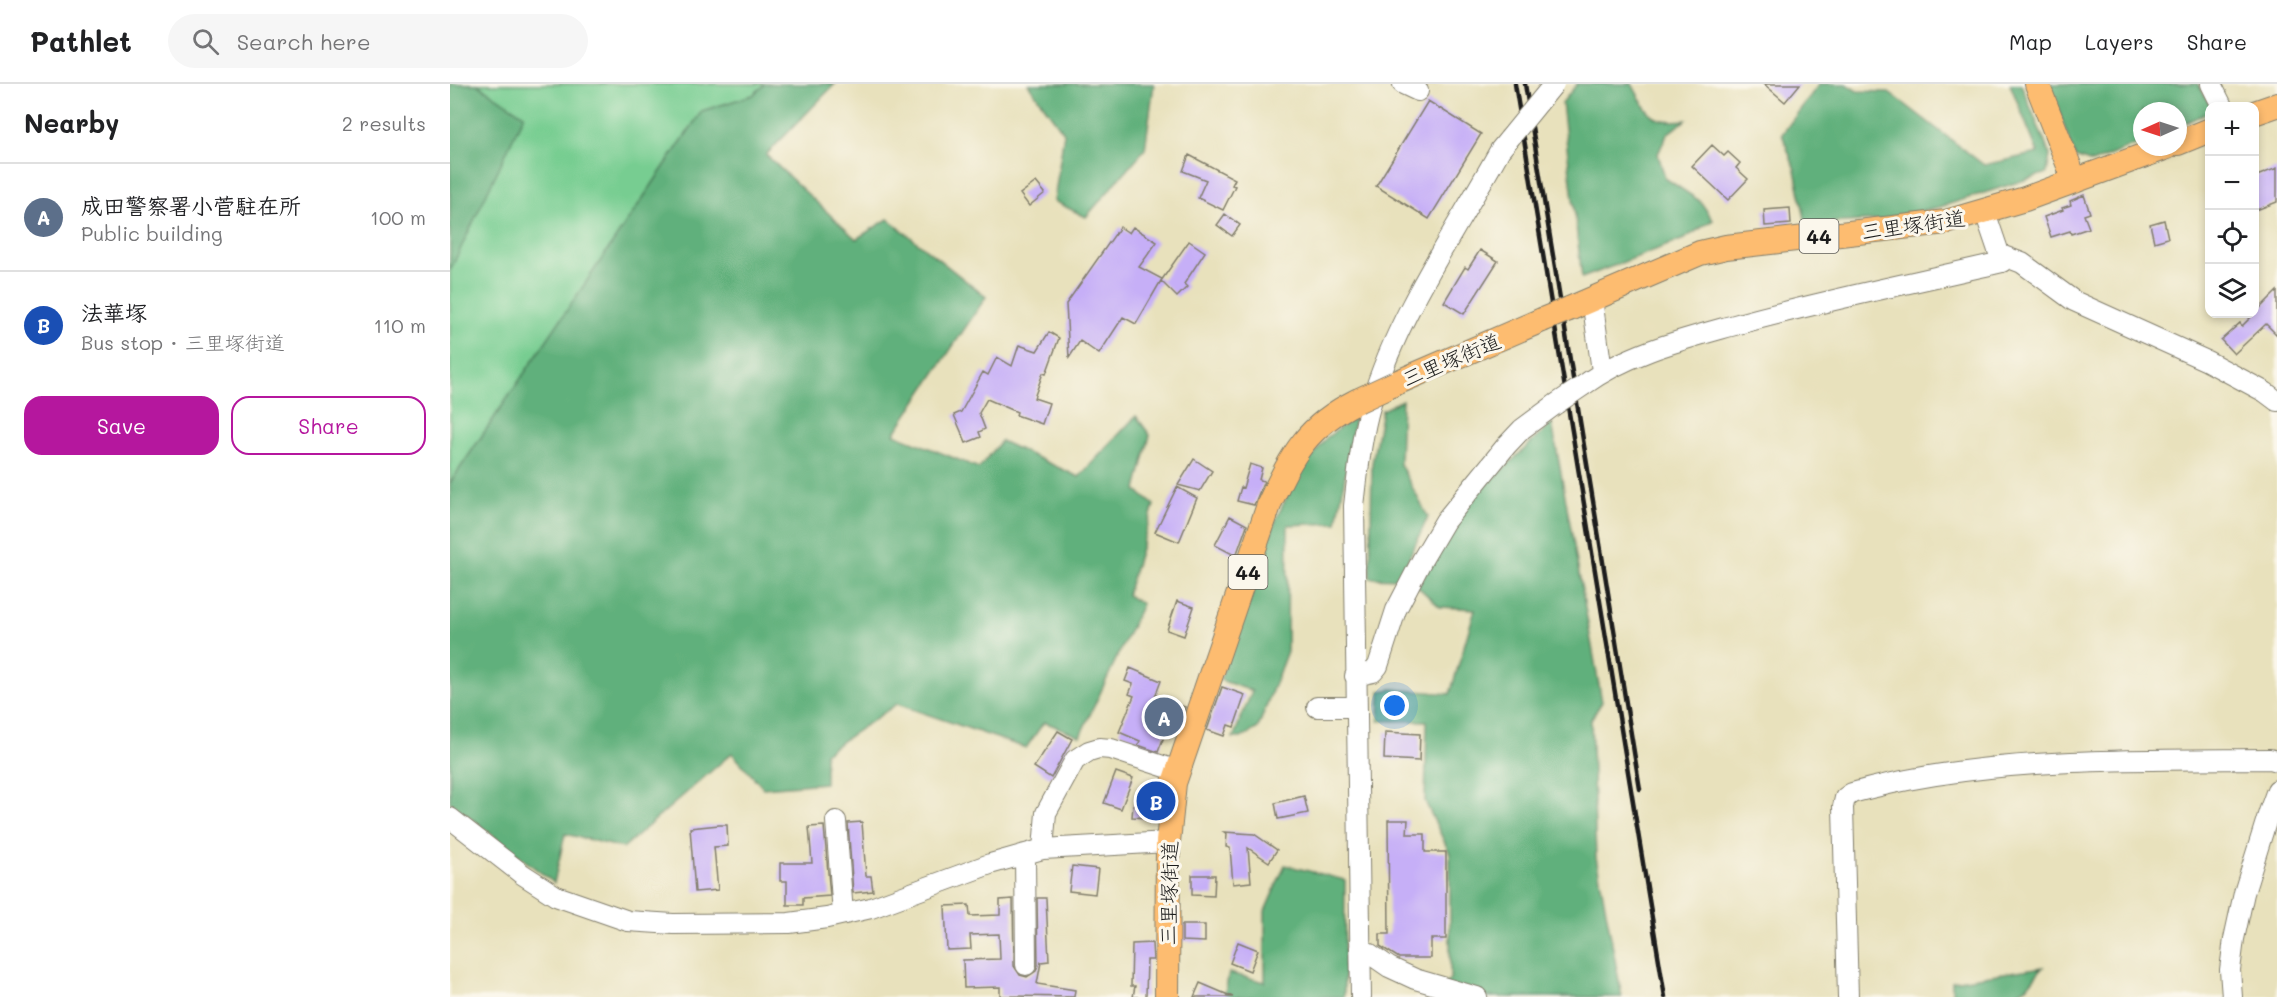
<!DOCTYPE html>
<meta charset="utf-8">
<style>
body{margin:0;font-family:Mali,"Klee One",sans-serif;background:#f6f6f6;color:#202124}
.controls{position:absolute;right:18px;top:18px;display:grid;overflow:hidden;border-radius:12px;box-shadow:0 3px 9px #0003}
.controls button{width:54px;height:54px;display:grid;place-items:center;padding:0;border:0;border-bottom:2px solid #e0e0e0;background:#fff;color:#202124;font:30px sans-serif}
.compass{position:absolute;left:1683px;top:18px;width:54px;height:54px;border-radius:50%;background:#fff;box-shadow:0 3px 9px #0003;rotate:267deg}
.you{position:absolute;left:945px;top:622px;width:21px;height:21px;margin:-15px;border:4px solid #fff;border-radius:50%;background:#1a73e8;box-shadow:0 0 0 9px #1a73e833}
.badge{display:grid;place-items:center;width:39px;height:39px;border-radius:50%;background:#b5179e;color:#fff;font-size:20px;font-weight:700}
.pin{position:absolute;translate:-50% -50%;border:3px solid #fff;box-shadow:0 2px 6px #0006}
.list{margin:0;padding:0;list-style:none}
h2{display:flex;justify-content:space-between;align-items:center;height:78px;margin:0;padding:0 24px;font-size:26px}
h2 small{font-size:20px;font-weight:400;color:#757577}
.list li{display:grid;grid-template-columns:39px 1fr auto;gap:18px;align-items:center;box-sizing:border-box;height:108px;padding:0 24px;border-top:2px solid #e0e0e0}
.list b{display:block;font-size:22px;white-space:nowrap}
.list p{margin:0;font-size:20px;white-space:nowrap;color:#757577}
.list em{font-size:20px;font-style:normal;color:#757577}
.actions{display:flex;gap:12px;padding:18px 24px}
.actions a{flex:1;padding:14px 0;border:2px solid #b5179e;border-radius:18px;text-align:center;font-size:21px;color:#b5179e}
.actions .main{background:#b5179e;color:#fff}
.icon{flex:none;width:33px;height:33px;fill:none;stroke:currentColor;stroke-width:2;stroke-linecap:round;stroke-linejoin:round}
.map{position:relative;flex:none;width:1827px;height:913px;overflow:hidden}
header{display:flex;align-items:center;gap:36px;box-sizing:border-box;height:84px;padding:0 30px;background:#fff;border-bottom:2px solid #e0e0e0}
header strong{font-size:28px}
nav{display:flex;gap:33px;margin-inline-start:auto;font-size:21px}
.search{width:420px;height:54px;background:#f6f6f6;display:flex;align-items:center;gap:15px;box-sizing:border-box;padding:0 21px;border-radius:33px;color:#757577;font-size:22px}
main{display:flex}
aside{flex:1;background:#fff}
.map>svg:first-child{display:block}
</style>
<header>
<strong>Pathlet</strong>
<div class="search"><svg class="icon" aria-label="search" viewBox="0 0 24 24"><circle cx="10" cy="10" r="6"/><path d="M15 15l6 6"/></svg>Search here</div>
<nav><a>Map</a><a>Layers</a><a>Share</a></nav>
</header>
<main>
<aside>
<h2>Nearby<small>2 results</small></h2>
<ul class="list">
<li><span class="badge" style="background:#5c6f8a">A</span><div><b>成田警察署小菅駐在所</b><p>Public building</p></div><em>100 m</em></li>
<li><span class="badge" style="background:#1a4fb4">B</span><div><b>法華塚</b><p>Bus stop · 三里塚街道</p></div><em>110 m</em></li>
</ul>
<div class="actions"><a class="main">Save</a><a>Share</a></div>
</aside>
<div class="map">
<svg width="1827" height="913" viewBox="0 0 1827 913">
<rect width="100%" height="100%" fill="#fbf7ec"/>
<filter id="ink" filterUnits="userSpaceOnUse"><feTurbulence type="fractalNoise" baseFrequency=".0167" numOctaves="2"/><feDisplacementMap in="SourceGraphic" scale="12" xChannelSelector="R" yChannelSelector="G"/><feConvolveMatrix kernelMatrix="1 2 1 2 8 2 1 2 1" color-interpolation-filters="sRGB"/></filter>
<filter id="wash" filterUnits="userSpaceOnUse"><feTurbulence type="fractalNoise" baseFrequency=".008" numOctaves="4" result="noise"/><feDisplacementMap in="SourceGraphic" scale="24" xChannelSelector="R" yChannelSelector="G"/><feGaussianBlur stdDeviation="1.35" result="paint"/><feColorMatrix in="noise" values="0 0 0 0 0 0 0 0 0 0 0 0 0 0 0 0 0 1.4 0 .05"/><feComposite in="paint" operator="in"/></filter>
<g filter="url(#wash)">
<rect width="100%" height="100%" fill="#e8e1bc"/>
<!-- green -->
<path fill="#77cd91" stroke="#4a7456" stroke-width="1.5" d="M0,0H315L303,11L252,27L0,399Z"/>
<!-- forest -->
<path fill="#61b07b" stroke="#3e664c" stroke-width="1.5" d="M0,0H27L74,31L0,187Z
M315,0H385L316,71L406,155L438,135L536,213L444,350L529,384L551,357L629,393L686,332L700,351L686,406L704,421L677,511L692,520L630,652L594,638L576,664L447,620L375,669V699L313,704L282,669L173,764L115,750L104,799L0,718V399L252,27L303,11Z
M578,0H704L695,65L636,133L604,117L614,49Z
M1127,0H1182C1199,30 1199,40 1236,36L1217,50L1208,70L1215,94L1250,117L1263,136L1234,155L1132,194L1112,19Z
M1369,0H1396L1407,7L1439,8L1534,81L1588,69L1560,0H1571L1600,71L1597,89L1490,123L1433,136L1356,140L1345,86L1332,50Z
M1599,0H1748L1761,22L1759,28L1728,42V27H1692V58L1642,79L1625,73Z
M952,316L950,380L978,433L949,495L920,494L922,379L932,326Z
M905,333L887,439L838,441L837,567L808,644L791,654H783L802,607L770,596L826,435L844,398L876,354Z
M1102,339L1152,618L1141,635L1146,773L1172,913H984L1000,895V770L975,717L977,637H929L930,607L943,605L1000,610L1025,525L990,523L967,502L1020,416Z
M835,781L895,796L894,913H774L779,889L815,898V827Z
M1593,883L1577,903L1559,913H1502V897Z"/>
<g id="blocks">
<!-- building -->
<path fill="#c6aff7" d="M1314,0H1350L1335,18Z
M978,17L1031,50L979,135L926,102Z
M1262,61L1274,72L1278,68L1290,79L1286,84L1298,95L1278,116L1242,82Z
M739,71L785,95L782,101L785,102L773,126L748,114L756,96L733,87Z
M1827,84V118L1804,127V93Z
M586,98L595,109L579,122L570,110Z
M1634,111L1640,129L1634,131L1639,144L1621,150L1620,147L1601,153L1594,133L1613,126L1612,124L1621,121L1620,117Z
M1340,124L1341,140L1315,142L1314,126Z
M775,130L790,141L782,152L767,141Z
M1714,136L1718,154L1704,158L1700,140Z
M670,143L679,149L683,143L707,158L689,183L712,195L686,240L673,233L649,270L630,257L619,274L616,220Z
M739,157L755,168L734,200L737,203L727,213L711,197Z
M1030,166L1048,177L1014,230L994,218L1015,183L1018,185Z
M1827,207V251L1816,240L1784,270L1771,256L1790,239L1792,242Z
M599,248L609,254L596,290L593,289L584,314L599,319L592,340L566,331L567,328L537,315L529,329L535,345L529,348L531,353L516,359L504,331L511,328L533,288L538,291L547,273L562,282L569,261L587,267Z
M744,375L762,387L750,407L728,401Z
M800,380L812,384L809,396L814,397L804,421L787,417L791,403L793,404Z
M727,403L747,414L729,458L705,448Z
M780,432L797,441L786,472L765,461Z
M727,517L744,523L734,552L717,546Z
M680,584L711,597L705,613L735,623L731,635L722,632L708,668L688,661L690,657L669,648L684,612L679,610L683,600L675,597Z
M772,603L795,611L784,643L778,641L774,652L757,646Z
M608,647L622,655L601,694L584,683Z
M935,648L970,650L969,677L934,675Z
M666,688L683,694L671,725L654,719Z
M854,712L858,729L828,735L825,719Z
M683,721L700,722V734L682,733Z
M938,736H958L957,750H975V768H996V855H981V874H949L930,862V850H939Z
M412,738L416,792H421L423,807L403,809L398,739Z
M269,741H277L278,762L264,763L268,806L245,808L240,744Z
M374,742L380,812L353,814V821H337V797H330V779H362L359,743Z
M774,748L804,750L827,766L819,778L798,764L801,798L783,800L780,764L776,763L777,750Z
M622,782L648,785L645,810L619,807Z
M742,791H765L764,812L742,811Z
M587,814H596L599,877L591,878L587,900L625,906L624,913L550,912V903L514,904L513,876L550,875L549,850L520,851L521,865L497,866L495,822L519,821L520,832L550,831V816L563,815L564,882L570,891L577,893L586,887L588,881Z
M732,841H755V858L732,857Z
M788,858L808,866L800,887L780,879Z
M702,859L703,876H697L696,913H683L685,902H681L682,860Z
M750,899L783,913H744Z"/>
</g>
</g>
<g filter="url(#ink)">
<use href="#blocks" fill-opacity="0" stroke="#827e6c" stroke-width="1.5"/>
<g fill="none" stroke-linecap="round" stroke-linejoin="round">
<defs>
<path id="minor" d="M953,0L968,7
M1761,0L1772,22
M1551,171L1572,179L1624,217L1757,277L1815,308L1827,317
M1142,215L1152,287
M1134,301C1176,270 1231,256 1281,242C1370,217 1462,199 1552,178L1535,128
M905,592L923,588L928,582L946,526L972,476L995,437L1056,362L1072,345L1106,320
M867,623H906
M0,734L72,790L106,812L178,837L223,840L339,839L377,834L421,824L540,780L593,765L718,758
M386,737L393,830
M593,765L596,729L625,676L639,667L649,664L661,665L728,687
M575,770L576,881
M910,863L939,883L965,895L1027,913
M911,913L904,422C908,388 911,353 921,319C948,229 1005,148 1050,66L1059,55
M1398,913L1393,723L1395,714L1402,709C1533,672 1684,676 1820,675L1827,677
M1782,913L1780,886L1784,855L1794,809L1819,728L1827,706"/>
<path id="major" d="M1587,0L1625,97
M1804,29L1827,21
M1728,59L1760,46
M1119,225L1250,169L1276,163L1496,138L1575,115L1717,63
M946,299L1092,236
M717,913L718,758L724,699L820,418C843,369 857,342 907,317"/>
</defs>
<!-- minor casing -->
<use href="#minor" stroke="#827e6c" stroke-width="22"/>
<!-- major casing -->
<use href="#major" stroke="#827e6c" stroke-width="26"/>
<!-- minor -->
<use href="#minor" stroke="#fff" stroke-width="20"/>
<!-- major -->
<use href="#major" stroke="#fdbc70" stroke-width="24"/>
<!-- rail -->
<path stroke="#1c1c1c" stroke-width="4.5" d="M1065,0L1215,913
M1075,0L1190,705"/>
<defs>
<path id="minor-bridge" d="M1059,55L1104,0
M1106,320L1134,301"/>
<path id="major-bridge" d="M1092,236L1119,225
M907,317L946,299"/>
</defs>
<!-- minor-bridge casing -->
<use href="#minor-bridge" stroke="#827e6c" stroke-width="22" stroke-linecap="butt"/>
<!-- major-bridge casing -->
<use href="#major-bridge" stroke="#827e6c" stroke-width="26" stroke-linecap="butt"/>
<!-- minor-bridge -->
<use href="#minor-bridge" stroke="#fff" stroke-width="20"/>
<!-- major-bridge -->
<use href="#major-bridge" stroke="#fdbc70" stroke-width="24"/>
</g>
</g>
<g text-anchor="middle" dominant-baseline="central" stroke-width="6" stroke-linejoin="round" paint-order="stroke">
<!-- shield labels -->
<g fill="#fbf7ec" stroke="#5f5e5a" stroke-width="1.5">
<rect x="1349.5" y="135" width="39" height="34" rx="4.5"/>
<rect x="778.5" y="471" width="39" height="34" rx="4.5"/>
</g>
<g font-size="20" font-weight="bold" fill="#1c1c1c">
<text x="1369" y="152">44</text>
<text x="798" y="488">44</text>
</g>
<!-- street labels -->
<g font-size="21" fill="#1c1c1c" stroke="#fbf7ec">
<text transform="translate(1463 140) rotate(-8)">三里塚街道</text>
<text transform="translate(1001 275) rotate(-23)">三里塚街道</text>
<text transform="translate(718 809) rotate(-89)">三里塚街道</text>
</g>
</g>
</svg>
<div class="controls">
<button>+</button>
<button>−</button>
<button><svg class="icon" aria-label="locate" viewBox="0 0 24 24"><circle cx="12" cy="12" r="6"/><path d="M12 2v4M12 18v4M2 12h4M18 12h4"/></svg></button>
<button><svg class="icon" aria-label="layers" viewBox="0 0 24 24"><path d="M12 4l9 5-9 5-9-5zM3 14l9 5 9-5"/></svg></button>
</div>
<svg class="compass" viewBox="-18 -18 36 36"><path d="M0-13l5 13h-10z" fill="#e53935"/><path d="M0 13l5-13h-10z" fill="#757577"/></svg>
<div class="you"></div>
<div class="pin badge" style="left:714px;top:633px;background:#5c6f8a">A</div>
<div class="pin badge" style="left:706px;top:717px;background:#1a4fb4">B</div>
</div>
</main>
